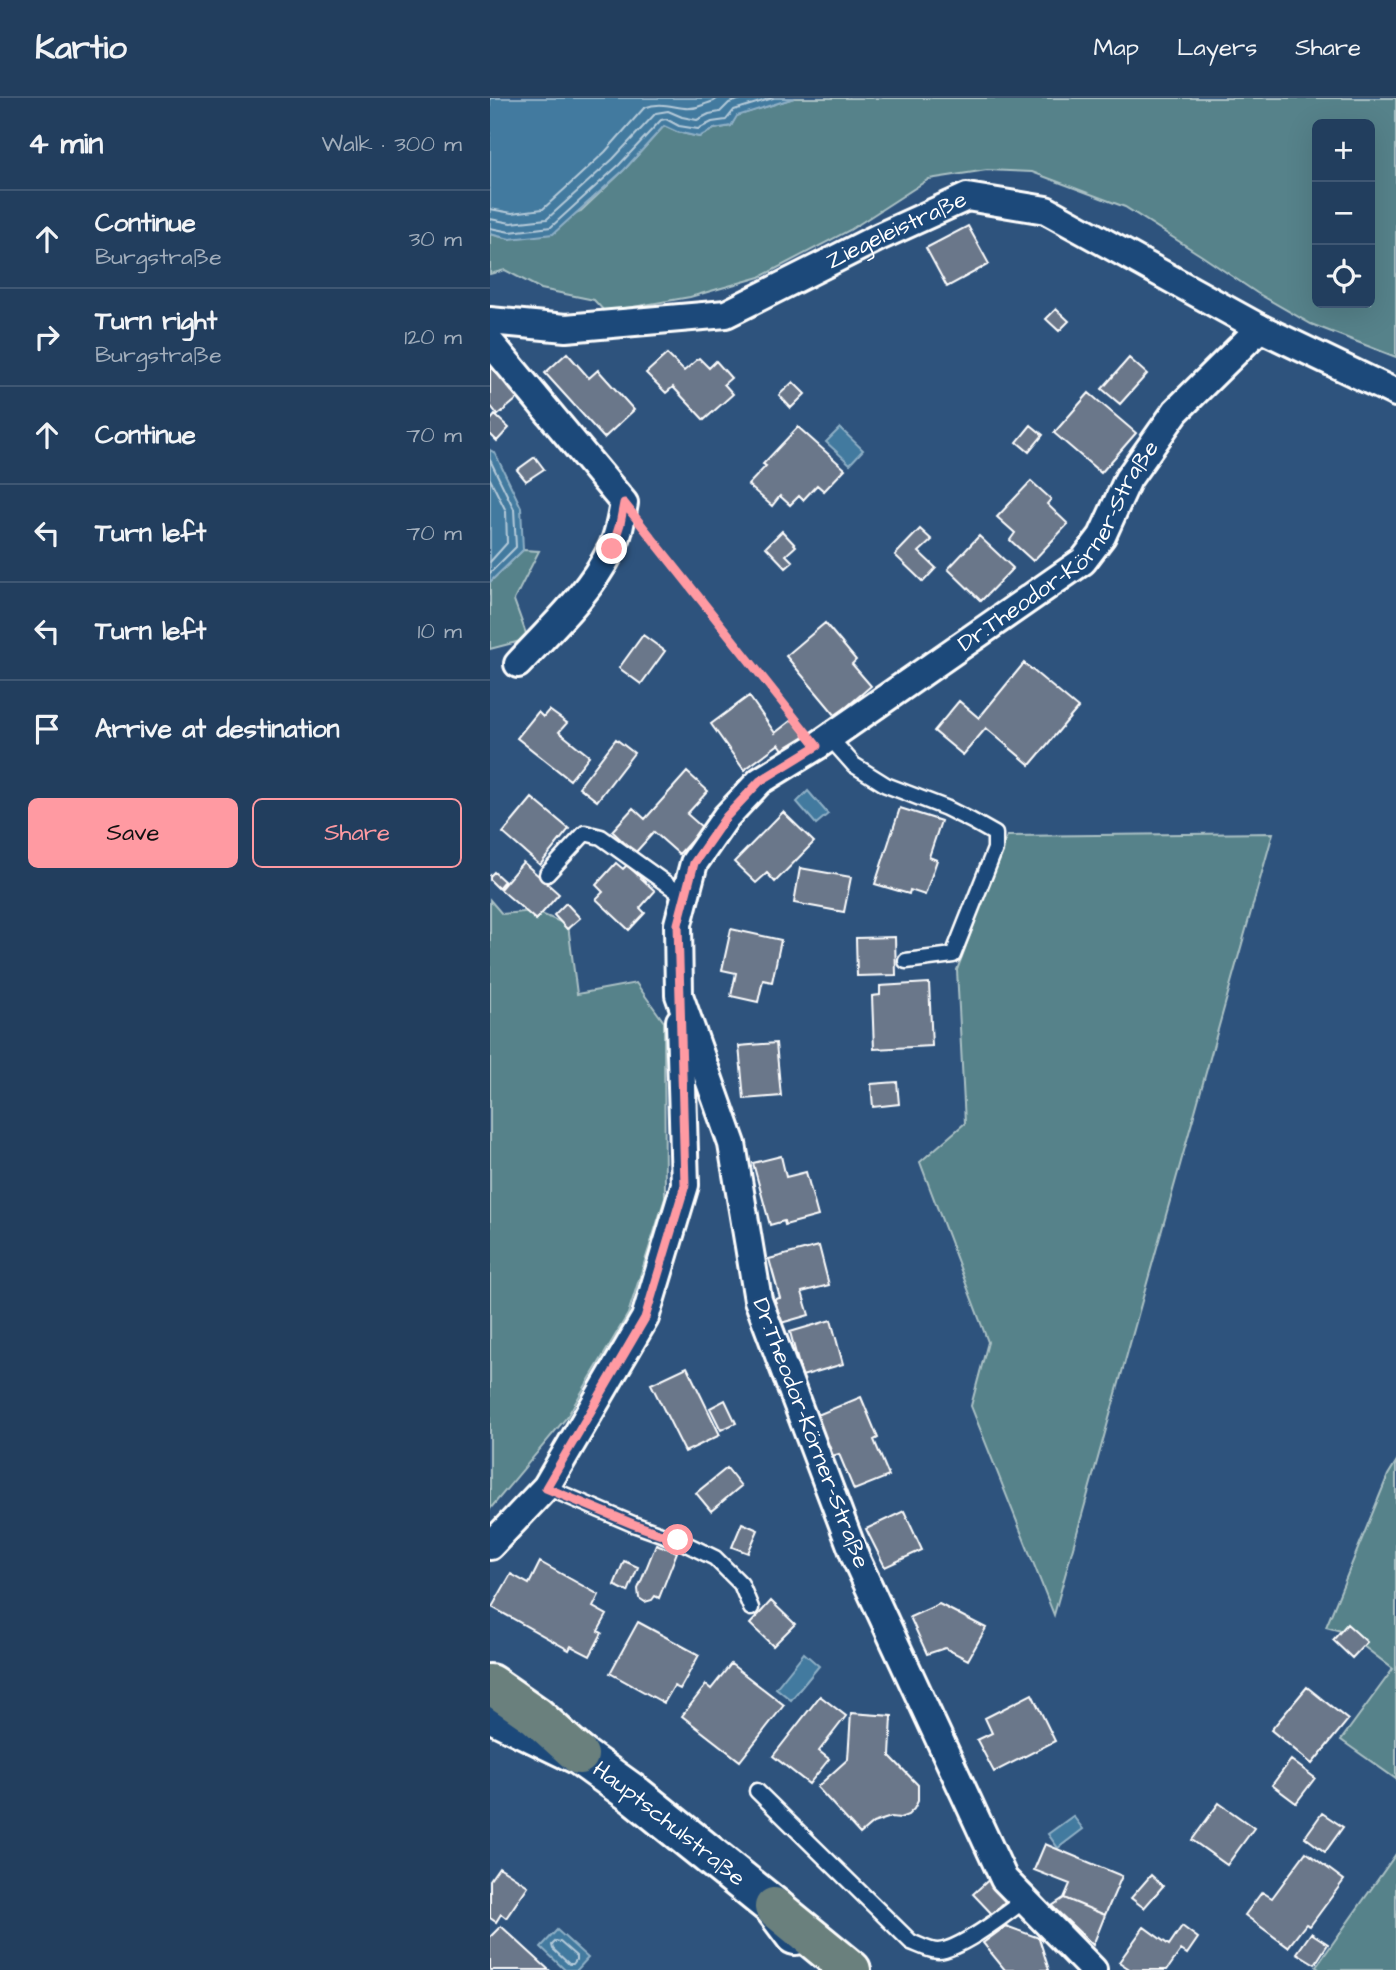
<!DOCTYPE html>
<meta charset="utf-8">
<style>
body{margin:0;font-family:"Architects Daughter",sans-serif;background:#2a4564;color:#f1f3f6}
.controls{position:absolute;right:21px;top:21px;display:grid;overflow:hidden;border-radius:10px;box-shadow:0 7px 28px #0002}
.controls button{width:63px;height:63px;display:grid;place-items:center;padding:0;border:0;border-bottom:2px solid #3f5773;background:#223e5e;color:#f1f3f6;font:35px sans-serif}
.stop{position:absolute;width:21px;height:21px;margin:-16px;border:5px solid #ff9aa2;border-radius:50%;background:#fff}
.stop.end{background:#ff9aa2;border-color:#fff;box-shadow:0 2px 7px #0008}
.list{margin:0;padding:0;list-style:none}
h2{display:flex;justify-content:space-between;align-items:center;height:91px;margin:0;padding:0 28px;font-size:30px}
h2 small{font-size:23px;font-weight:400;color:#a2aebc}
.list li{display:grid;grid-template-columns:46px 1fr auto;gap:21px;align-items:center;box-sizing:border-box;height:98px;padding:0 28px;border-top:2px solid #3f5773}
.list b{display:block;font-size:26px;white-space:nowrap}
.list p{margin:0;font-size:23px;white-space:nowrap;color:#a2aebc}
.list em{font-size:23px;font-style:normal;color:#a2aebc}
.actions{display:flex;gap:14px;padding:21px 28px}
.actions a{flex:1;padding:16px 0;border:2px solid #ff9aa2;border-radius:10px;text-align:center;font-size:24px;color:#ff9aa2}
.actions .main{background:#ff9aa2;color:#111}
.icon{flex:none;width:38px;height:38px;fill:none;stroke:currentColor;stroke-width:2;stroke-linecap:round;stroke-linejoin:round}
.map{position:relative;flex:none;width:906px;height:1872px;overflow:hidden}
header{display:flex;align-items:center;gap:42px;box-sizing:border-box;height:98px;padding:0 35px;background:#223e5e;border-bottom:2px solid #3f5773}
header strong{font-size:33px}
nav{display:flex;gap:38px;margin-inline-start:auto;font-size:24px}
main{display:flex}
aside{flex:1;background:#223e5e}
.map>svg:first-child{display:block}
</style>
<header>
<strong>Kartio</strong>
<nav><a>Map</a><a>Layers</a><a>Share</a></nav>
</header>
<main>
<aside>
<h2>4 min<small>Walk · 300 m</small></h2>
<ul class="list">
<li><svg class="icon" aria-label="ahead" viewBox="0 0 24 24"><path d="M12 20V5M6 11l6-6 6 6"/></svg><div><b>Continue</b><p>Burgstraße</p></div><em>30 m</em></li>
<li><svg class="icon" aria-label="right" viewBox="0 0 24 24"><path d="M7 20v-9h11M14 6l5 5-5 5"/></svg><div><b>Turn right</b><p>Burgstraße</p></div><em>120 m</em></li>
<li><svg class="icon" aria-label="ahead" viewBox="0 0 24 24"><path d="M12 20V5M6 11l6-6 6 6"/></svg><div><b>Continue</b></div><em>70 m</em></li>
<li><svg class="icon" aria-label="left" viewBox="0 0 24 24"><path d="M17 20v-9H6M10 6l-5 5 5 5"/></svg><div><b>Turn left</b></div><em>70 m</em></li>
<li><svg class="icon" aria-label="left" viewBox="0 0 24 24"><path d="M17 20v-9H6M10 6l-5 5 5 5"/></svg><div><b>Turn left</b></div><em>10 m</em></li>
<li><svg class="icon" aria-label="arrive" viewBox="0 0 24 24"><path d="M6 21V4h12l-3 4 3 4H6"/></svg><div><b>Arrive at destination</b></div></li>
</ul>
<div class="actions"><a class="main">Save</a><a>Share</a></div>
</aside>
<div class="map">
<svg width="906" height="1872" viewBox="0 0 906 1872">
<rect width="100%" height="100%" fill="#2e537d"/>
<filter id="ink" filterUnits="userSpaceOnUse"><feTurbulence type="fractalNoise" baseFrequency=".0143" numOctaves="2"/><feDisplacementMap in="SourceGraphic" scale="14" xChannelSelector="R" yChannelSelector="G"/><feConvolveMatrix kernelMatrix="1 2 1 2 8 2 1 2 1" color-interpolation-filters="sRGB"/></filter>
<g filter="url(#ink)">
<!-- green -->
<path fill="#56828a" stroke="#aac0c4" stroke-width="2" fill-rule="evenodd" d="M304,0H906V259L821,226L767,195L712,158L635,109L542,74L497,72L439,81L360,132L270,179L200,199L115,214L104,202L51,191L15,172L0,176V136L20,141L91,113L134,72L174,28L187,34L209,39L224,31L241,28L246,18ZM827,26H880V205H827Z
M33,452L49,453L24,502L38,541L0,551V484Z
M783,735L564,1517L481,1308L498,1244L430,1064L475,1025L467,872L517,738Z
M0,802L12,816L44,813L78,827L87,896L146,885L174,924L175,1100L138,1216L77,1319L0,1411Z
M906,1364V1681L851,1642L903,1571L855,1534L836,1529L898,1377Z
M906,1756V1872H830L826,1869Z"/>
<!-- water -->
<path fill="#437a9f" stroke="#8eafc5" stroke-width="2" d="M0,0H304L247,18L241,28L224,31L209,39L187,34L174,28L134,72L63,136L20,141L0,136Z
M350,330L373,352L360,366L336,344Z
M0,352L5,355L31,409L33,452L0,484Z
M318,693L338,716L326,726L307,704Z
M314,1555L329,1568L301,1602L286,1590Z
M583,1718L593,1731L568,1750L558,1736Z
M67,1832L98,1860L87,1872H75L51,1849Z"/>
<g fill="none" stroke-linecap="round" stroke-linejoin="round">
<!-- shore -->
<path stroke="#b4cad9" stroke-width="2" d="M0,111L22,115L53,111L115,54L154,10C178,0 191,17 213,7C219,4 223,5 228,0
M0,121L21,125L57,121L123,61L166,15L178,13L192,19L207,22L219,16L230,14L239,5L254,0
M0,130L20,134L61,129L129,67L171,22L176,21L189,28L208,31L222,24L236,22L244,12L283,0
M0,362L24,411L26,449L0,475
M0,381L16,413L17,445L0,464
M66,1843L70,1844L86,1858V1862L83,1866H79L63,1851L62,1847Z"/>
</g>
<!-- building -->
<path fill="#6b778a" stroke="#fff" stroke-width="2" d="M478,128L499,166L457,189L436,150Z
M566,211L579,223L569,233L556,221Z
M77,255L99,280L108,272L144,312L114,340L55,275Z
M177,256L194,273L209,260L219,270L226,263L241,280L234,286L243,296L214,322L183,289L176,295L156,275Z
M639,260L657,276L630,306L612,291Z
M0,264L33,296L8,317L0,307Z
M303,284L315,296L301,310L289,297Z
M599,295L646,335L611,375L564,335Z
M5,317L19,330L7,343L0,336V323Z
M541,327L553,337L539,354L527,344Z
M308,329L355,371L334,393L327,387L313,402L309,398L300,407L290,398L282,408L258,387L276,368L273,366Z
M45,359L54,371L36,383L27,372Z
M541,383L561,401L557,406L578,426L543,463L520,442L525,435L507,419Z
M430,431L442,442L429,454L446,470L433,484L405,457Z
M292,433L306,448L296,457L303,464L296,470L276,449Z
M489,438L523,470L491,503L458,471Z
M335,525L366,562L362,566L381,588L346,618L296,558Z
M153,537L175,553L151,586L129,570Z
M534,565L588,610L540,667L496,630L473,657L444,633L469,603L489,620Z
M259,598L285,635L303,621L320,644L299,660L289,646L254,672L221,626Z
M59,612L77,625L69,634L99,658L80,682L27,640L48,614L53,619Z
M126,641L144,655L107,703L89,689Z
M197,674L218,693L197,716L213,730L189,756L164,734L145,755L122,733L143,710L155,721Z
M42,700L79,731L50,767L13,735Z
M410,710L451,723L439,759L447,762L435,797L420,792L419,796L385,786Z
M293,714L324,744L285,784L277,775L266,785L244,764Z
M33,764L69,796L46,822L10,791Z
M126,765L133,771L137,767L165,793L150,810L155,815L139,832L106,801L113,794L106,787Z
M310,770L361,779L354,814L304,805Z
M4,774L14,783L8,790L0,782V778Z
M76,805L90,820L77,831L64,817Z
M241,831L291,842L282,884L273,882L268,904L241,898L246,875L232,872Z
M405,839L406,877L367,878L366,840Z
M439,885L442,948L384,951L382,898L390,897V888Z
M286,945L291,998L254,1001L249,948Z
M407,984L409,1006L383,1009L381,986Z
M291,1058L296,1079L316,1074L328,1118L295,1127L294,1123L280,1127L263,1065Z
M329,1148L339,1187L312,1194L319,1217L291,1225L285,1201L290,1200L279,1161Z
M341,1222L353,1266L312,1278L300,1234Z
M197,1269L230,1337L195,1354L161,1286Z
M371,1299L388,1340L384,1342L399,1378L364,1392L349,1356L342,1358L325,1318Z
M235,1302L246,1325L231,1332L220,1310Z
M237,1370L251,1388L221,1413L206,1395Z
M414,1413L432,1452L395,1469L376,1431Z
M252,1425L268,1432L258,1455L242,1449Z
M166,1446L187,1454L169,1500L165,1498L162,1502L155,1504L149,1500L148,1491Z
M134,1463L148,1469L138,1494L124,1487Z
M50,1464L109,1497L103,1509L117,1517L108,1533L112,1535L100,1558L81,1548L79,1552L2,1509L21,1476L39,1486Z
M281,1503L305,1526L283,1548L260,1526Z
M449,1506L496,1530L478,1562L455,1550L437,1556L420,1519Z
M148,1524L209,1557L190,1591L184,1588L174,1605L120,1575Z
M857,1526L877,1544L862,1560L843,1542Z
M241,1566L294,1607L250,1663L192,1618L216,1587L221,1591Z
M817,1589L858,1622L822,1666L781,1632Z
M542,1596L565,1643L504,1674L487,1642L502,1635L495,1620Z
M330,1598L356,1618L329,1653L339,1661L319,1686L283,1658Z
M361,1615L402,1618L400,1658L428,1687V1703L424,1711L418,1717L410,1720L401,1719L383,1725L370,1736L327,1689L358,1661Z
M801,1662L825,1680L806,1705L782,1687Z
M729,1705L764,1730L737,1767L702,1742Z
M832,1715L853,1729L835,1754L815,1739Z
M555,1746L632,1778L615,1817L574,1800L580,1786L544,1772Z
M816,1754L854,1782L820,1828L816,1826L798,1849L755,1817L772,1794L782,1800Z
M9,1769L38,1788L16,1820L11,1816L6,1824L0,1820V1782Z
M661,1777L673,1788L654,1810L641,1800Z
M503,1778L522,1797L502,1816L483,1796Z
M574,1800L615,1817L603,1847L562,1808Z
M11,1828L59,1872H0V1839Z
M516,1828L549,1840L559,1872H515L493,1845Z
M692,1828L708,1840L697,1856L691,1852L677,1872H641L629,1864L654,1829L679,1847Z
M821,1835L838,1846L825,1866L807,1855Z"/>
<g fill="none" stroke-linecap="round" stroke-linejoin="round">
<defs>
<path id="lane" d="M340,640L364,667L396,687L456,710L482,723L505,736V751L463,857L416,863
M57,776L95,735L111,739L195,799
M56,1389L143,1426L188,1442L225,1460L251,1486L261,1510
M267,1693L421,1844C429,1847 440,1853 448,1853C470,1852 516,1816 535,1802"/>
<g id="street">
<path id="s1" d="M0,223L76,230L236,216L389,139L477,99L556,112L770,230L906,295"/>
<path d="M0,244L134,405C131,421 129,438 121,452C99,496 61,530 28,566"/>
<path d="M0,1448L56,1389L155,1220L195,1087L190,923"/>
<path id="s2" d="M603,1872L514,1781L366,1461L268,1202L242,1046L189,897L188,826L204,765L236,719L270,683L327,648L593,463L612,438L638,381L686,313L770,230"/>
</g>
<g id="secondary">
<path id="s3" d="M0,1614L89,1657L146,1698L284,1809L305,1837"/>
</g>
<path id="primary" d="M0,1586L46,1618L89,1657
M284,1809L361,1872"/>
</defs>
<!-- lane casing -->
<use href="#lane" stroke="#fff" stroke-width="19"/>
<!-- street casing -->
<use href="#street" stroke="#fff" stroke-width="32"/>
<!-- secondary casing -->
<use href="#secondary" stroke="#fff" stroke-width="44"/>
<!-- primary casing -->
<use href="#primary" stroke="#fff" stroke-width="44"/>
<!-- path -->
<path stroke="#fff" stroke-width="4.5" stroke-dasharray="2 5" stroke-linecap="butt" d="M156,433L312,629"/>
<!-- lane -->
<use href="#lane" stroke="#1f4a7a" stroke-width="14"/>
<!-- street -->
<use href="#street" stroke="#1f4a7a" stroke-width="26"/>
<!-- secondary -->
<use href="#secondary" stroke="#1f4a7a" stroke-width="38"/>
<!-- primary -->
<use href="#primary" stroke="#6a807d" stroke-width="38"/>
</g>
</g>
<g fill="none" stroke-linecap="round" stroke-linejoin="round" filter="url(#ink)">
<!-- route -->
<path stroke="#ff9aa2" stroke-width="9" d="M122,451L130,426L134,405L327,648L270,683L236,719L204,765L188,826L195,1087L155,1220L56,1390L143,1426L188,1442"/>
</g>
<g text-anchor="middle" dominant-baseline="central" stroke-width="6" stroke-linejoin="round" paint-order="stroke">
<!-- street labels -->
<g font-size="23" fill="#fff" stroke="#1f4a7a">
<text stroke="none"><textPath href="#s1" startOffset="427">Ziegeleistraße</textPath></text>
<text stroke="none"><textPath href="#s2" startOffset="1698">Dr.Theodor-Körner-Straße</textPath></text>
<text transform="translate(321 1335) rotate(69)">Dr.Theodor-Körner-Straße</text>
<text stroke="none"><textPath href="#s3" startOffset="212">Hauptschulstraße</textPath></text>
</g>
</g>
</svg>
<div class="controls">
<button>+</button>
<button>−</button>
<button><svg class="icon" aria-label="locate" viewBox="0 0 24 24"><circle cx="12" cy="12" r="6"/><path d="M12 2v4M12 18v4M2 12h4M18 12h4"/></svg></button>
</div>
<div class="stop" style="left:188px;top:1442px"></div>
<div class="stop end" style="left:122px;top:451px"></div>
</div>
</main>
